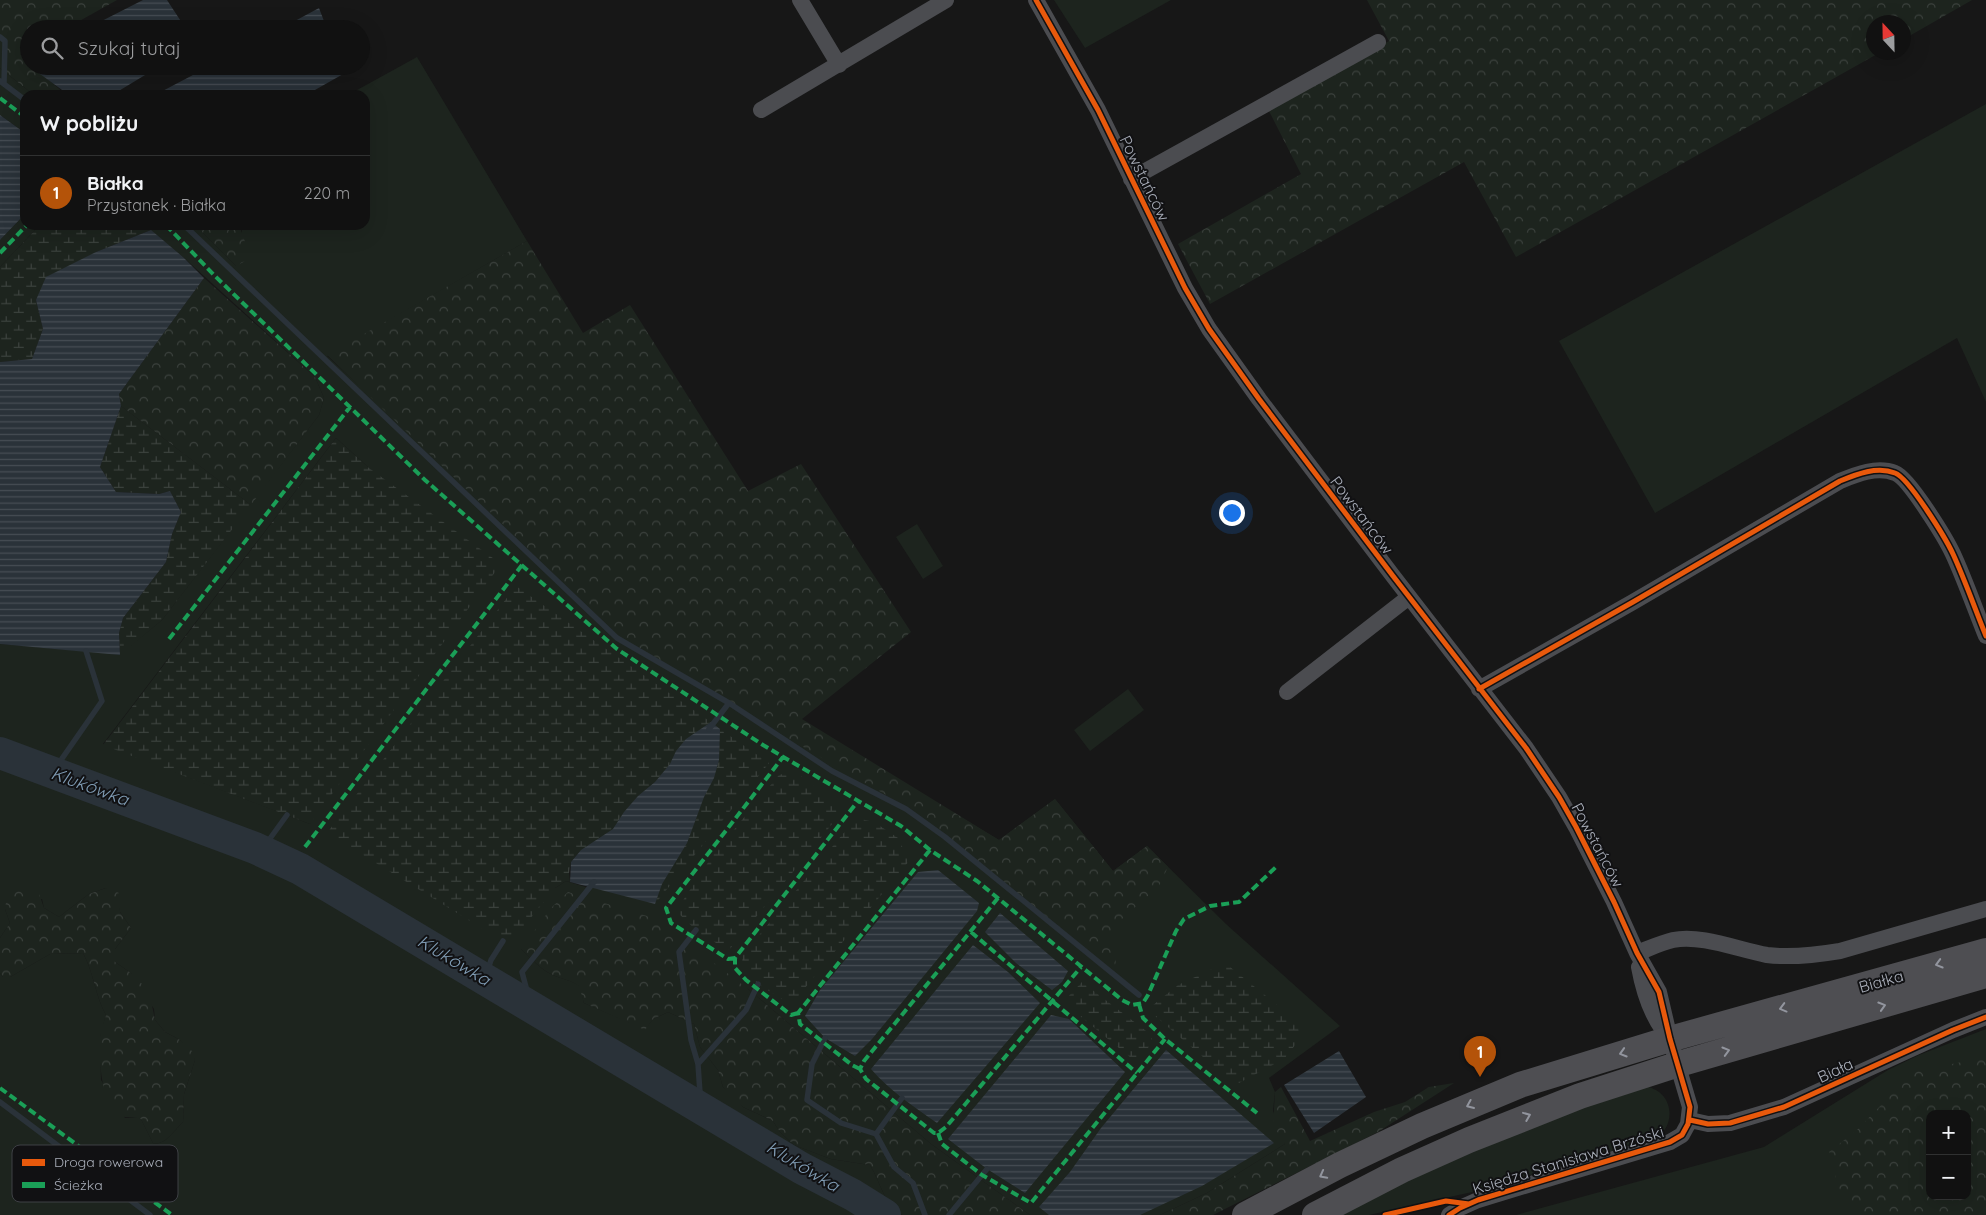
<!DOCTYPE html>
<html lang="pl">
<meta charset="utf-8">
<style>
body{margin:0;font-family:Quicksand,sans-serif;background:#1e1f1f;color:#f1f3f6}
.controls{position:absolute;right:15px;bottom:15px;display:grid;overflow:hidden;border-radius:10px;box-shadow:0 5px 20px #0002}
.controls button{width:45px;height:45px;display:grid;place-items:center;padding:0;border:0;border-bottom:1px solid #303131;background:#111;color:#f1f3f6;font:25px sans-serif}
.compass{position:absolute;left:1866px;top:15px;width:45px;height:45px;border-radius:50%;background:#111;box-shadow:0 5px 20px #0002;rotate:338deg}
.you{position:absolute;left:1231px;top:512px;width:18px;height:18px;margin:-12px;border:4px solid #fff;border-radius:50%;background:#1a73e8;box-shadow:0 0 0 8px #1a73e833}
.badge{display:grid;place-items:center;width:32px;height:32px;border-radius:50%;background:#b45309;color:#fff;font-size:16px;font-weight:700}
.pin{position:absolute;translate:-50% -41px;filter:drop-shadow(0 1px 2px #0008)}
.pin::after{content:'';position:absolute;top:26px;width:18px;height:15px;background:inherit;clip-path:polygon(0 0,100% 0,50% 100%)}
.list{margin:0;padding:0;list-style:none}
h2{display:flex;justify-content:space-between;align-items:center;height:65px;margin:0;padding:0 20px;font-size:21px}
h2 small{font-size:16px;font-weight:400;color:#9c9d9f}
.list li{display:grid;grid-template-columns:32px 1fr auto;gap:15px;align-items:center;box-sizing:border-box;height:75px;padding:0 20px;border-top:1px solid #303131}
.list b{display:block;font-size:19px;white-space:nowrap}
.list p{margin:0;font-size:16px;white-space:nowrap;color:#9c9d9f}
.list em{font-size:16px;font-style:normal;color:#9c9d9f}
.icon{flex:none;width:28px;height:28px;fill:none;stroke:currentColor;stroke-width:2;stroke-linecap:round;stroke-linejoin:round}
.map{position:relative;flex:none;width:1986px;height:1215px;overflow:hidden}
.search{position:absolute;background:#111;box-shadow:0 5px 20px #0002;left:20px;top:20px;width:350px;height:55px;display:flex;align-items:center;gap:12px;box-sizing:border-box;padding:0 18px;border-radius:28px;color:#9c9d9f;font-size:19px}
.panel{position:absolute;background:#111;box-shadow:0 5px 20px #0002;left:20px;top:90px;width:350px;height:140px;border-radius:15px}
.map>svg:first-child{display:block}
</style>
<div class="map">
<svg width="1986" height="1215" viewBox="0 0 1986 1215">
<defs>
<pattern id="forest-crowns" width="20" height="18" patternUnits="userSpaceOnUse" patternTransform="scale(1.25)"><rect width="20" height="18" fill="#1d241e"/><path d="M2 6a3 3 0 1 1 6 0M12 15a3 3 0 1 1 6 0" fill="none" stroke="#3b413d"/></pattern>
<pattern id="wetland-marsh" width="20" height="14" patternUnits="userSpaceOnUse" patternTransform="scale(1.25)"><rect width="20" height="14" fill="#1d241e"/><path d="M1 5h8M5 5V1M11 12h8M15 12V8" fill="none" stroke="#3b413d"/></pattern>
<pattern id="water-rules" width="6" height="5" patternUnits="userSpaceOnUse" patternTransform="scale(1.25)"><rect width="6" height="5" fill="#2a3239"/><path d="M0 2.5h6" fill="none" stroke="#464d54"/></pattern>
</defs>
<rect width="100%" height="100%" fill="#171717"/>
<!-- green -->
<path fill="#1d241e" fill-rule="evenodd" d="M1054,0H1171L1085,48Z
M417,57L527,241L327,356L664,664L781,734L927,797L999,840L1055,799L1113,871L1147,846L1226,924L1340,1026L1269,1078L1275,1092L1273,1111L1285,1144L1207,1193L1160,1215H1030L931,1144L748,989L521,949C531,958 541,970 553,975C563,980 569,979 580,986L584,1003L645,1029L653,1019L668,1012L694,1024L700,1047L718,1070L723,1087L743,1107L773,1121L780,1132L794,1145L831,1159L870,1165C882,1185 882,1200 902,1215H0V973L3,977H10L50,954L83,953C94,973 95,995 106,1015L100,1037L101,1080L125,1118L138,1117L141,1119L153,1143C165,1146 174,1130 183,1122L184,1094L195,1060L180,1040L165,1032L155,1020L154,1009L131,973L115,962V949L131,928L120,912L118,902L106,888L89,894L59,917L44,908L42,899L5,909L10,923L0,938V644L120,654L162,620L319,415L324,398L315,377L183,257L144,225H195L236,266L242,231L239,225H365V95H348ZM336,438L369,468L310,824L103,744ZM516,586L589,888L566,881L555,888Z
M0,68L34,95H25V133L0,115Z
M1986,104V402L1957,338L1655,513L1559,341Z
M25,214V225H40L0,267V240Z
M917,524L943,566L923,579L896,537Z
M1128,689L1144,710L1090,751L1074,730Z
M1986,1029V1215H1516L1764,1147L1888,1070L1919,1055ZM1930,1114H1967V1196H1930Z
M1637,1085C1645,1086 1652,1087 1659,1092C1675,1104 1672,1130 1655,1138L1472,1192L1369,1215H1337L1418,1172Z"/>
<!-- forest -->
<path fill="url(#forest-crowns)" fill-rule="evenodd" d="M0,0H117L65,29H29V49L20,54L29,62V66H33L66,95H34L0,68Z
M1367,0H1972L1904,39V22H1874V52L1879,53L1516,257L1464,162L1210,304L1178,244L1301,174L1268,109L1389,41Z
M195,225H239L248,250L247,260L236,266Z
M527,241L583,333L630,305L748,491L801,464L911,632L802,719L999,840L1055,799L1113,871L1147,846L1168,867L1159,886L1122,919L1113,939L1116,956L1115,972L912,810L781,734L617,634L327,355Z
M204,278L315,377L324,398L319,415L251,505L121,406L119,394Z
M31,886L37,888L44,908L59,917L89,894L106,888L119,893L120,912L131,928L115,949V962L131,973L149,991L155,1020L165,1032L180,1040L192,1051L195,1060L184,1094L183,1122C174,1130 165,1146 153,1143L141,1119C133,1115 124,1120 115,1113C102,1101 98,1055 100,1038C100,1031 104,1022 106,1015C95,995 94,973 83,953L50,954L10,977H3L0,973V938L10,923L5,909L8,890Z
M568,892L657,919L748,989L931,1144L1030,1215H902C882,1200 882,1185 870,1165L831,1159L794,1145L780,1132L773,1121L743,1107L732,1098L723,1087L718,1070L700,1047L694,1024L668,1012L653,1019L645,1030L584,1003L579,986C569,979 563,980 553,975C541,970 531,958 521,949L551,908Z
M1986,1057V1215H1851L1838,1186L1829,1152L1857,1130L1913,1072ZM1930,1114H1967V1196H1930Z
M1454,1083L1378,1132L1213,1215H1160L1207,1193L1285,1144L1273,1125L1275,1092L1281,1087L1310,1141L1374,1112L1405,1102L1429,1087Z"/>
<!-- wetland -->
<path fill="url(#wetland-marsh)" d="M40,225H144L151,230L96,252L36,300L43,329L32,359L0,362V267Z
M121,406L251,505L162,620L120,655L119,633L123,618L166,562L172,534L181,512L170,491L159,494L116,492L100,467Z
M336,438L369,468L501,564L310,824L103,745Z
M516,586L711,722L686,739L676,751L670,764L655,782L638,796L624,812L613,829L581,850L571,862L569,873L570,882L566,881L555,888L509,945L327,833Z
M720,729L769,763L655,904L662,884L687,843L704,797L714,778L719,760Z
M0,738C17,744 36,749 36,770C25,776 12,771 0,768Z
M794,771L836,803L837,818L729,950L700,934L676,911L713,855L779,775Z
M856,818L874,822L898,838L909,861L791,1005L758,984L743,968L742,956Z
M1225,963L1297,1021L1300,1039L1284,1059L1237,1084L1231,1081L1154,1015L1152,1006L1178,985Z
M1082,982L1150,1034L1153,1042L1136,1062L1074,1011L1066,999Z"/>
<!-- water -->
<path fill="url(#water-rules)" d="M143,0H167L186,29H86Z
M319,8L327,29H280Z
M29,66H160L112,95H69Z
M210,66H342L345,73L306,95H155Z
M0,115L25,133V214L0,240Z
M151,230L183,257L204,278L119,394L121,406L100,467L116,492L159,494L170,491L181,512L172,534L166,562L123,618L119,633L120,655L0,644V362L32,359L43,329L36,300L46,277L96,252Z
M711,722L720,729L719,760L714,778L704,797L687,843L662,884L655,904L570,882L571,862L581,850L613,829L624,812L638,796L655,782L670,764L676,751L686,739Z
M938,870L979,903L977,911L872,1039L855,1056L825,1038L805,1016L820,990L918,872Z
M1000,913L1068,971L1062,982L1052,990L1016,963L985,932Z
M973,945L1008,972L1040,1003L937,1123C913,1106 890,1091 871,1069Z
M1051,1015L1069,1019L1125,1072L1025,1193L987,1169L948,1139Z
M1166,1050L1274,1143L1202,1186L1140,1215H1049L1039,1207L1070,1172L1101,1128Z
M1339,1051L1366,1097L1314,1133L1284,1085Z"/>
<g fill="none" stroke-linecap="round" stroke-linejoin="round">
<!-- stream -->
<path stroke="#2a3239" stroke-width="5.5" d="M0,37L5,41L4,84
M0,81L25,100
M184,225L617,638L729,703L832,771L906,809L945,837L1139,995
M709,729L729,703
M52,773L102,701L86,651
M261,851L287,815
M696,930L679,952L691,1040L698,1064L701,1108
M485,979L491,960L503,941
M531,1006L522,972L594,882
M825,1038L812,1064L807,1100L841,1123L876,1134L894,1167L913,1183L925,1215
M698,1064L746,1010L758,984
M0,1102L150,1215
M876,1134L902,1098
M949,1215L987,1169"/>
<!-- river -->
<path stroke="#2a3239" stroke-width="32" d="M0,753L255,848L300,869L801,1168L853,1195L885,1215"/>
<!-- minor -->
<path stroke="#4b4c50" stroke-width="16" d="M800,0L839,65
M1036,0L1098,110L1185,288L1209,329L1259,399L1393,576L1526,748L1559,797L1576,827L1614,902L1637,953L1659,992L1670,1039L1690,1107L1688,1124L1682,1135L1670,1142L1478,1200L1460,1208L1449,1215
M761,110L946,0
M1131,179L1378,42
M1479,689L1633,602L1840,481C1857,474 1877,466 1895,473C1909,478 1946,539 1953,554C1965,580 1975,609 1986,636
M1287,692L1409,597
M1637,953C1648,949 1660,943 1673,940C1701,934 1739,950 1767,955C1791,958 1816,955 1840,951L1986,909
M1639,967C1643,989 1650,1012 1663,1030
M1690,1120L1708,1124L1730,1123L1784,1107L1953,1030L1986,1017"/>
<!-- trunk -->
<path stroke="#4e4e52" stroke-width="26" d="M1245,1215L1340,1165L1422,1126L1520,1085L1670,1039L1986,951
M1315,1215L1402,1170L1469,1140L1580,1096L1679,1064L1986,975"/>
<!-- quiet -->
<path stroke="#1a9f57" stroke-width="4" stroke-dasharray="8 4" stroke-linecap="butt" d="M0,98L25,117
M166,225L215,276L425,480L617,649L763,745L901,826L930,850L977,881L1122,1000L1132,1005L1143,1003L1148,995L1176,931L1184,919L1210,906L1239,902L1276,867
M0,253L27,225
M169,639L350,407
M305,847L522,565
M998,898L864,1061L860,1069L866,1079L934,1133H938L946,1127L1081,967
M971,932L1137,1073
M735,958L728,959L671,923L666,908L783,757
M1139,1004L1143,1018L1165,1039L1257,1113
M798,1013L791,1015L746,980L735,968V958L858,801
M860,1069L852,1065L800,1024L798,1013L930,850
M0,1088L172,1215
M938,1133L942,1144L982,1175L1031,1203L1165,1039"/>
<defs>
<path id="cycleway" d="M1036,0L1098,110L1185,288L1209,329L1259,399L1393,576L1526,748L1559,797L1576,827L1614,902L1637,953L1659,992L1670,1039L1690,1107L1688,1124L1682,1135L1670,1142L1478,1200L1460,1208L1449,1215
M1479,689L1633,602L1840,481C1857,474 1877,466 1895,473C1909,478 1946,539 1953,554C1965,580 1975,609 1986,636
M1690,1120L1708,1124L1730,1123L1784,1107L1953,1030L1986,1017
M1385,1215L1446,1201L1469,1204"/>
</defs>
<!-- cycleway casing -->
<use href="#cycleway" stroke="#111113" stroke-width="8"/>
<!-- cycleway -->
<use href="#cycleway" stroke="#e8590c" stroke-width="5"/>
</g>
<!-- one-way arrows -->
<defs><path id="oneway-chevron" d="M-2-3.5L2.5 0L-2 3.5" fill="none" stroke-width="1.6" stroke-linecap="round" stroke-linejoin="round" transform="scale(1.25)"/></defs>
<g stroke="#92959e">
<use href="#oneway-chevron" transform="translate(1939 964) rotate(164)"/>
<use href="#oneway-chevron" transform="translate(1882 1006) rotate(-17)"/>
<use href="#oneway-chevron" transform="translate(1783 1008) rotate(165)"/>
<use href="#oneway-chevron" transform="translate(1726 1051) rotate(-16)"/>
<use href="#oneway-chevron" transform="translate(1623 1053) rotate(163)"/>
<use href="#oneway-chevron" transform="translate(1470 1105) rotate(157)"/>
<use href="#oneway-chevron" transform="translate(1527 1116) rotate(-22)"/>
<use href="#oneway-chevron" transform="translate(1323 1175) rotate(152)"/>
</g>
<g text-anchor="middle" dominant-baseline="central" stroke-width="4" stroke-linejoin="round" paint-order="stroke">
<!-- street labels -->
<g font-size="16" fill="#a8adb8" stroke="#111113">
<text transform="translate(1145 178) rotate(64)">Powstańców</text>
<text transform="translate(1362 515) rotate(53)">Powstańców</text>
<text transform="translate(1598 845) rotate(62)">Powstańców</text>
<text transform="translate(1881 981) rotate(-16)">Białka</text>
<text transform="translate(1835 1070) rotate(-25)">Biała</text>
<text transform="translate(1568 1160) rotate(-17)">Księdza Stanisława Brzóski</text>
</g>
<!-- water labels -->
<g font-size="18" font-style="italic" fill="#7f9bb3" stroke="#111113">
<text transform="translate(90 786) rotate(20)">Klukówka</text>
<text transform="translate(454 960) rotate(31)">Klukówka</text>
<text transform="translate(803 1166) rotate(31)">Klukówka</text>
</g>
</g>
<!-- legend -->
<rect x="12" y="1145" width="166" height="57" rx="8" fill="#111113" stroke="#3e4045" stroke-width="1"/>
<rect x="22" y="1159" width="23" height="7" fill="#e8590c"/>
<rect x="22" y="1182" width="23" height="6" fill="#1a9f57"/>
<g font-size="14" fill="#a8adb8">
<text x="54" y="1167">Droga rowerowa</text>
<text x="54" y="1190">Ścieżka</text>
</g>
</svg>
<div class="controls">
<button>+</button>
<button>−</button>
</div>
<svg class="compass" viewBox="-18 -18 36 36"><path d="M0-13l5 13h-10z" fill="#e53935"/><path d="M0 13l5-13h-10z" fill="#9c9d9f"/></svg>
<div class="you"></div>
<div class="pin badge" style="left:1480px;top:1077px">1</div>
<div class="search"><svg class="icon" aria-label="search" viewBox="0 0 24 24"><circle cx="10" cy="10" r="6"/><path d="M15 15l6 6"/></svg>Szukaj tutaj</div>
<section class="panel">
<h2>W pobliżu<small></small></h2>
<ul class="list">
<li><span class="badge">1</span><div><b>Białka</b><p>Przystanek · Białka</p></div><em>220 m</em></li>
</ul>
</section>
</div>
